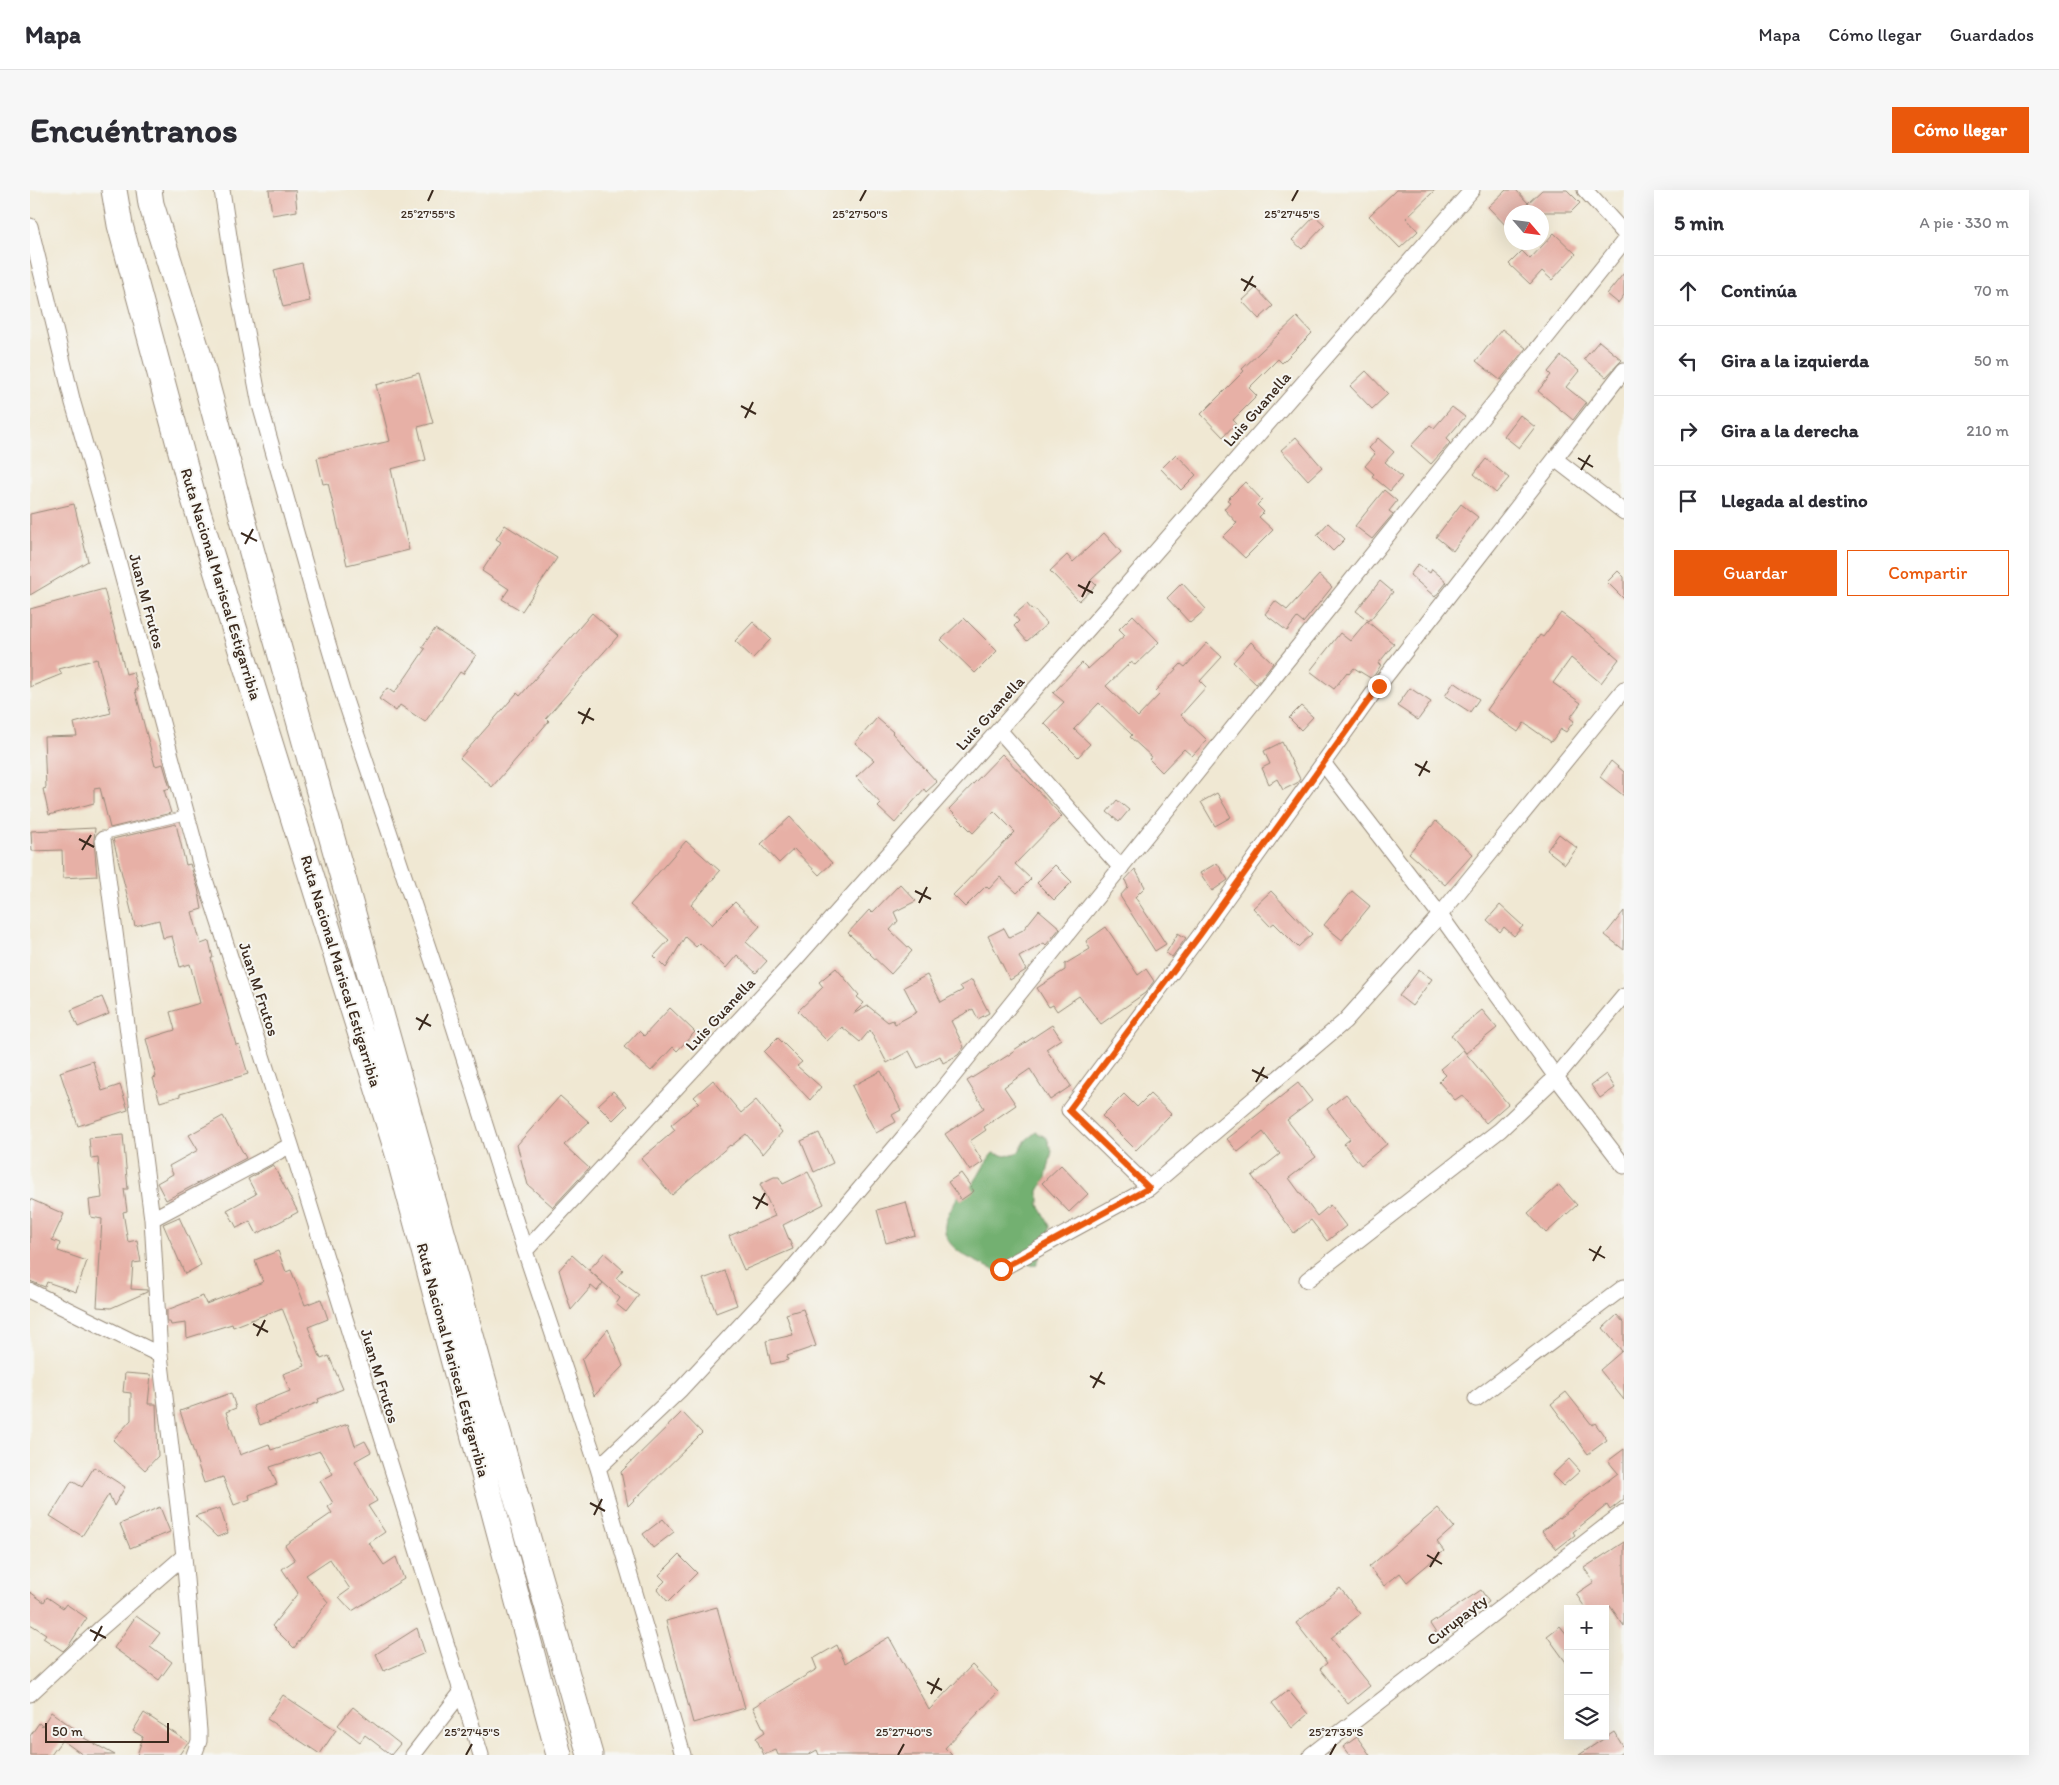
<!DOCTYPE html>
<html lang="es">
<meta charset="utf-8">
<style>
body{margin:0;font-family:Itim,sans-serif;background:#f7f7f7;color:#2b2b33}
.controls{position:absolute;right:15px;bottom:15px;display:grid;overflow:hidden;border-radius:0px;box-shadow:0 5px 20px #0002}
.controls button{width:45px;height:45px;display:grid;place-items:center;padding:0;border:0;border-bottom:1px solid #e1e1e2;background:#fff;color:#2b2b33;font:25px sans-serif}
.compass{position:absolute;left:1474px;top:15px;width:45px;height:45px;border-radius:50%;background:#fff;box-shadow:0 5px 20px #0002;rotate:118deg}
.scale{position:absolute;left:15px;bottom:12px;width:124px;box-sizing:border-box;padding-left:5px;border:2px solid #3b2a1e;border-top:0;font-size:14px;line-height:18px;white-space:nowrap;color:#3b2a1e;-webkit-text-stroke:4px #f6f6f2;paint-order:stroke}
.stop{position:absolute;width:15px;height:15px;margin:-11px;border:4px solid #ea580c;border-radius:50%;background:#fff}
.stop.end{background:#ea580c;border-color:#fff;box-shadow:0 1px 5px #0008}
.list{margin:0;padding:0;list-style:none}
h2{display:flex;justify-content:space-between;align-items:center;height:65px;margin:0;padding:0 20px;font-size:21px}
h2 small{font-size:16px;font-weight:400;color:#7c7c81}
.list li{display:grid;grid-template-columns:32px 1fr auto;gap:15px;align-items:center;box-sizing:border-box;height:70px;padding:0 20px;border-top:1px solid #e1e1e2}
.list b{display:block;font-size:19px;white-space:nowrap}
.list em{font-size:16px;font-style:normal;color:#7c7c81}
.actions{display:flex;gap:10px;padding:15px 20px}
.actions a{flex:1;padding:11px 0;border:1px solid #ea580c;border-radius:0px;text-align:center;font-size:18px;color:#ea580c}
.actions .main{background:#ea580c;color:#fff}
.icon{flex:none;width:28px;height:28px;fill:none;stroke:currentColor;stroke-width:2;stroke-linecap:round;stroke-linejoin:round}
.map{position:relative;flex:none;width:1594px;height:1565px;overflow:hidden;border-radius:0px}
header{display:flex;align-items:center;gap:30px;box-sizing:border-box;height:70px;padding:0 25px;background:#fff;border-bottom:1px solid #e1e1e2}
header strong{font-size:24px}
nav{display:flex;gap:28px;margin-inline-start:auto;font-size:18px}
.intro{display:flex;align-items:center;justify-content:space-between;box-sizing:border-box;height:120px;padding:0 30px}
h1{margin:0;font-size:35px}
.button{padding:12px 22px;border-radius:0px;background:#ea580c;color:#fff;font-size:18px;font-weight:700}
main{display:flex;gap:30px;padding:0 30px}
aside{flex:1;background:#fff;border-radius:0px;box-shadow:0 5px 20px #0002}
.map>svg:first-child{display:block}
</style>
<header>
<strong>Mapa</strong>
<nav><a>Mapa</a><a>Cómo llegar</a><a>Guardados</a></nav>
</header>
<div class="intro"><h1>Encuéntranos</h1><a class="button">Cómo llegar</a></div>
<main>
<div class="map">
<svg width="1594" height="1565" viewBox="0 0 1594 1565">
<rect width="100%" height="100%" fill="#f6f6f2"/>
<filter id="ink" filterUnits="userSpaceOnUse"><feTurbulence type="fractalNoise" baseFrequency=".02" numOctaves="2"/><feDisplacementMap in="SourceGraphic" scale="10" xChannelSelector="R" yChannelSelector="G"/><feConvolveMatrix kernelMatrix="1 2 1 2 8 2 1 2 1" color-interpolation-filters="sRGB"/></filter>
<filter id="wash" filterUnits="userSpaceOnUse"><feTurbulence type="fractalNoise" baseFrequency=".0096" numOctaves="4" result="noise"/><feDisplacementMap in="SourceGraphic" scale="20" xChannelSelector="R" yChannelSelector="G"/><feGaussianBlur stdDeviation="1.12" result="paint"/><feColorMatrix in="noise" values="0 0 0 0 0 0 0 0 0 0 0 0 0 0 0 0 0 1.4 0 .05"/><feComposite in="paint" operator="in"/></filter>
<g filter="url(#wash)">
<rect width="100%" height="100%" fill="#f0e8d3"/>
<!-- forest -->
<path fill="#73b071" stroke="#576d48" d="M1006,942L1017,948L1022,961L1016,988L1009,1001V1015L1020,1036L1019,1049L1006,1075L993,1073L966,1081C942,1069 900,1056 920,1021C923,1016 926,1008 930,1004C933,1000 939,1000 942,995C950,985 954,973 963,963L976,966L989,962L996,950Z"/>
<g id="blocks">
<!-- building -->
<path fill="#e7b0a6" d="M239,0H265L267,21L242,25Z
M1366,0H1405L1376,28L1388,41L1370,58L1339,26Z
M1476,0H1486L1498,13L1512,0H1537L1550,13L1541,22H1482V42L1458,17Z
M1285,26L1295,35L1272,59L1262,50Z
M1524,43L1546,64L1522,90L1512,81L1500,94L1479,74L1492,61L1500,69Z
M272,73L280,111L253,117L244,80Z
M1594,83V105L1588,113L1577,104Z
M1226,98L1243,116L1229,129L1212,111Z
M1267,127L1282,143L1252,173L1248,169L1219,198L1227,206L1203,230L1206,233L1193,247L1171,224L1214,181L1212,179Z
M1472,139L1496,158L1470,190L1446,171Z
M1569,151L1592,170L1576,187L1554,169Z
M1531,166L1549,181L1536,197L1556,213L1543,230L1508,201L1521,185L1518,182Z
M1336,181L1358,204L1342,219L1320,196Z
M389,183L403,233L388,237L396,270L361,279L379,360L317,375L298,293L293,294L287,268L360,251L346,195Z
M1422,217L1435,227L1416,249L1420,253L1401,274L1381,256L1400,235L1404,238Z
M1490,225L1505,237L1489,258L1474,246Z
M1266,247L1292,277L1278,290L1251,260Z
M1348,248L1364,262L1355,272L1372,287L1360,301L1342,286L1344,284L1335,276L1345,264L1339,258Z
M1146,264L1166,285L1151,300L1131,279Z
M1456,269L1479,288L1466,303L1444,284Z
M1215,292L1232,310L1227,315L1234,322L1229,327L1243,340L1215,368L1193,347L1207,333L1194,319L1200,312L1197,310Z
M1354,300L1367,311L1359,321L1363,324L1342,349L1325,336Z
M44,314L58,371L0,405V324Z
M1431,314L1448,327L1423,361L1406,347Z
M1298,333L1315,349L1303,361L1287,345Z
M475,335L527,368L492,421L472,409L479,399L452,381L471,352L466,349Z
M1074,343L1091,362L1061,390L1066,395L1049,411L1020,381L1037,365L1043,372Z
M1388,374L1400,383L1402,379L1417,392L1405,407L1380,385Z
M1588,381L1594,387V409L1577,392Z
M1289,385L1302,397L1273,433L1267,428L1257,441L1235,424L1245,411L1257,420Z
M1350,391L1363,402L1339,431L1326,421Z
M1152,393L1176,419L1160,433L1137,408Z
M74,399L96,484L103,482L108,500H105L125,576L133,574L140,598L134,600L141,623L80,638L70,598L64,599V613L19,625L13,599L16,598L14,547L47,546L44,533L81,523L67,469L29,479L32,484L0,497V419Z
M997,414L1002,420L1004,419L1017,434L997,451L984,436L989,431L984,425Z
M562,423L588,446L516,528L519,531L462,597L430,568L487,503L490,506Z
M1531,423L1557,442L1589,469L1571,493L1541,468L1523,493L1551,513L1540,528L1544,531L1536,542L1531,539L1521,552L1494,533L1488,542L1457,520L1510,445L1513,447Z
M1103,425L1129,452L1105,475L1101,472L1076,496L1108,527L1129,505L1125,501L1151,474L1155,477L1177,453L1192,467L1170,491L1176,497L1151,525L1177,550L1162,566L1154,559L1132,582L1119,569L1122,567L1100,547L1102,545L1069,513L1044,539L1060,554L1048,567L1014,533L1034,512L1023,503L1052,473L1058,479L1095,445L1089,439Z
M934,428L967,461L945,483L911,450Z
M1337,431L1364,454L1348,474L1351,475L1342,489L1324,478L1319,484L1317,482L1304,499L1280,481L1310,443L1320,451Z
M723,432L741,449L723,468L705,451Z
M405,439L446,465L433,484L430,482L395,532L370,515L366,521L349,509L357,498L364,503L376,487L395,459L392,457Z
M1221,452L1243,473L1226,494L1203,472Z
M1424,492L1449,509L1440,522L1415,506Z
M1380,498L1401,512L1388,530L1367,516Z
M1271,516L1283,527L1271,540L1259,528Z
M847,528L863,542L862,543L907,592L896,602L894,599L865,633L848,617L851,614L826,587L844,570L825,553Z
M1252,552L1270,589L1267,593L1253,600L1247,589L1239,594L1232,578L1240,574L1234,561Z
M972,564L1032,626L985,674L1001,689L987,703L970,687L959,699L956,696L935,717L923,705L985,642L964,621L943,643L919,619Z
M1581,571L1594,582V606L1570,587Z
M1187,603L1201,627L1185,636L1171,612Z
M1087,610L1099,620L1089,632L1077,622Z
M760,627L802,673L789,685L764,659L749,673L731,654Z
M1406,631L1443,664L1415,695L1379,663Z
M146,634L156,675L160,674L168,698L172,719L162,722L171,754L179,751L183,768H181L206,855L209,854L218,884L150,904V906L130,912L123,888L126,887L116,849L145,840L140,822L170,813L160,774L150,777L142,746L133,748L129,730L105,736L83,649Z
M65,638L64,650L67,686L33,688L32,660L2,661L1,641Z
M1529,644L1547,658L1535,674L1517,660Z
M656,651L690,681L661,715L682,735L705,712L730,736L716,752L737,771L726,783L707,765L696,778L670,753L666,757L655,747L636,778L624,766L639,750L600,715Z
M1187,673L1198,690L1182,701L1170,683Z
M1025,675L1042,692L1024,710L1007,693Z
M1105,679L1115,697L1105,707L1136,754L1125,761L1090,706L1098,697L1095,690Z
M870,694L886,711L864,722L868,731L860,740L882,761L861,784L818,743L839,720L842,723Z
M1241,701L1282,744L1268,757L1244,733L1240,736L1223,718Z
M1322,701L1340,716L1312,750L1294,735Z
M1470,715L1493,736L1484,746L1474,737L1470,742L1457,730Z
M1009,720L1030,738L1016,755L1014,753L989,767L996,780L980,790L958,746L974,738L979,747L993,740Z
M1594,721V760L1575,745Z
M1076,737L1108,785L1116,779L1124,791L1115,803L1071,834L1049,806L1027,821L1023,815L1019,817L1007,798L1035,780V774L1060,759L1056,751Z
M1148,743L1156,748L1142,767L1136,763Z
M806,778L829,805L827,807L834,813L823,824L838,816L858,832L863,830L865,834L887,822L874,797L897,785L911,812L933,800L930,796L942,790L959,823L948,829L943,819L921,831L934,857L928,865L913,873L910,866L888,878L879,861L857,873L840,840L830,852L812,837L797,851L768,821L793,797L789,792Z
M1389,780L1402,789L1382,816L1369,806Z
M72,807L79,824L48,837L41,820Z
M640,818L665,842L647,861L643,857L621,881L594,857L609,841L614,846Z
M1452,820L1467,838L1436,863L1421,845Z
M1022,835L1031,849L1016,859L1041,896L1020,910L1000,879L974,897L986,915L954,937L956,940L940,951L953,972L940,981L915,944L954,918L937,891L985,861L984,860Z
M748,848L772,872L767,876L791,897L780,910L734,862Z
M1433,860L1478,914L1456,933L1432,905L1425,910L1409,892L1416,885L1410,879Z
M63,871L72,901L90,895L98,920L48,936L30,882Z
M851,881L871,920L862,925L866,932L846,943L822,896Z
M1576,884L1585,898L1570,908L1561,895Z
M683,890L711,923L726,910L752,942L733,964L716,944L701,956L700,955L642,1005L611,969L645,940L641,935L669,912L664,907Z
M1268,893L1282,911L1257,930L1286,967L1259,988L1287,1026L1300,1015L1316,1036L1297,1051L1281,1030L1264,1043L1222,986L1250,964L1233,942L1208,962L1197,949Z
M583,901L597,916L583,930L568,915Z
M1094,904L1107,917L1120,904L1141,924L1106,960L1072,926Z
M1316,904L1357,954L1331,975L1314,954L1320,949L1297,919Z
M530,906L559,932L534,955L559,978L523,1017L498,995L487,955Z
M193,926L216,968L136,1010L127,993L143,984L139,976L168,960L159,945Z
M789,943L803,973L784,982L771,951Z
M93,945L98,999H94L97,1021L93,1022L98,1052L107,1050L111,1072L103,1073L101,1099L117,1100V1102L81,1118L67,1117L72,1029L61,1027L59,1010L72,1008L68,968L61,969L59,948Z
M243,975L268,1022L227,1044L220,1031L207,1038L197,1020L226,1004L218,989Z
M1031,975L1058,1004L1039,1022L1012,993Z
M778,982L794,1014L753,1035L763,1059L714,1080L699,1046L745,1026L730,994L744,987H749L753,994Z
M931,983L944,1001L931,1010L918,992Z
M1529,995L1547,1015L1516,1043L1498,1023Z
M0,1009L34,1024L22,1050L30,1053L28,1061L57,1071L46,1102L17,1092L15,1097L0,1091Z
M876,1012L885,1045L856,1053L847,1020Z
M149,1027L171,1075L155,1084L133,1034Z
M248,1061L256,1082L261,1080L275,1115L291,1109L298,1129L278,1137L291,1169L299,1166L313,1199L288,1209L289,1212L230,1235L223,1216L260,1201L253,1184L275,1176L252,1118L203,1137L202,1134L157,1148L156,1133L141,1135L140,1132H137V1120L173,1106L176,1114L233,1092L225,1070Z
M574,1063L593,1080L586,1088L609,1105L596,1122L586,1114L590,1108L559,1080Z
M542,1065L573,1093L567,1101L560,1095L561,1097L541,1120L529,1080Z
M695,1081L707,1115L686,1123L673,1089Z
M773,1119L786,1156L757,1166L758,1170L741,1174L736,1151L763,1145L756,1124Z
M1587,1125L1594,1133V1210L1570,1180L1592,1161L1573,1138Z
M578,1139L593,1176L564,1206L552,1170Z
M95,1183L121,1185L118,1214H126L128,1266L115,1280L83,1250L101,1230V1203L93,1202Z
M1536,1202L1562,1235L1565,1233L1577,1250L1558,1264L1521,1214Z
M201,1203L206,1218L196,1222L210,1265L239,1254L241,1260L318,1234L325,1256L335,1251L341,1262L325,1271L347,1311L338,1316L355,1342L339,1353L354,1375L366,1367L374,1389L322,1421L309,1407L320,1399L300,1369L276,1385L298,1412L264,1458L242,1436L268,1403L252,1379L265,1370L255,1355L302,1323L298,1317L303,1313L290,1291L303,1284L290,1261L240,1277L247,1294L219,1305L220,1309L204,1315L193,1287L174,1293L150,1221Z
M652,1222L672,1243L598,1316L591,1282Z
M1594,1259V1309L1580,1320L1577,1315L1543,1342L1545,1345L1527,1359L1512,1341L1588,1283L1578,1271Z
M1539,1269L1550,1281L1533,1296L1522,1285Z
M64,1277L95,1297L84,1316L79,1304L52,1346L20,1326L42,1291L52,1297Z
M130,1317L140,1342L100,1358L90,1334Z
M190,1318L198,1343L187,1347L165,1326Z
M1408,1318L1424,1337L1407,1352L1414,1361L1377,1392L1370,1383L1354,1396L1339,1377Z
M633,1329L644,1342L623,1358L613,1344Z
M1594,1352V1436L1580,1416L1576,1419H1556L1546,1404L1564,1392L1554,1378Z
M649,1365L667,1383L638,1412L627,1399L635,1391L629,1385Z
M1310,1398L1330,1424L1301,1448L1340,1496L1318,1514L1290,1479L1297,1473L1266,1433Z
M1451,1400L1459,1412L1408,1446L1400,1434Z
M0,1402L14,1412L17,1407L33,1418L36,1414L57,1428L39,1455L33,1461L13,1448L16,1444L0,1434Z
M687,1417L715,1518L663,1533L636,1431Z
M106,1426L130,1443L120,1456L142,1472L129,1490L84,1458Z
M1530,1436L1538,1446V1475L1517,1446Z
M387,1438L395,1463L354,1481L346,1464Z
M859,1447L899,1520L942,1475L968,1502L915,1558L922,1565H789L787,1560L778,1565H748L746,1560L734,1565L726,1548L735,1542L723,1517L787,1479L783,1469L807,1455L815,1473Z
M1258,1500L1278,1524L1262,1538L1242,1513Z
M253,1505L306,1540L290,1564L237,1529Z
M323,1517L370,1554L361,1565L335,1545L330,1552L308,1535Z
M21,1522L55,1546L54,1548L85,1565H53L32,1550L21,1565H0V1546L9,1533L12,1536Z
M114,1523L158,1552L149,1565H107L113,1547L103,1541Z
M1584,1542L1594,1558V1561L1588,1565H1549Z
M1327,1547L1340,1565H1319L1313,1557Z"/>
</g>
</g>
<g filter="url(#ink)">
<use href="#blocks" fill-opacity="0" stroke="#968978" stroke-width="1"/>
<g fill="none" stroke-linecap="round" stroke-linejoin="round">
<defs>
<path id="service" d="M73,649L78,644L157,625"/>
<path id="minor" d="M192,0L204,79L230,215L286,413L312,501L413,802L495,1061L568,1278L653,1565
M1555,0L1594,43
M0,36L43,213L82,348L171,677L261,955L451,1565
M1525,269L1594,322
M969,540L1091,678
M1294,574L1410,725L1526,887L1594,976
M73,649L122,1029L130,1165L154,1366L169,1541V1551L164,1565
M1119,998L1039,920L1170,745L1349,495L1594,180
M122,1029L261,955
M495,1061L762,773L1059,438L1442,0
M971,1079L1119,998L1315,831L1410,725L1594,499
M1277,1090L1470,940L1526,887L1594,806
M0,1101L130,1165
M1446,1209L1594,1097
M568,1278L651,1199L756,1086L883,936L1594,51
M0,1504L71,1438L154,1366
M383,1565L430,1504
M1281,1565L1594,1322"/>
<path id="trunk" d="M84,0L90,35L163,306L369,967L529,1565
M119,0L121,14L169,166L220,355L485,1303L560,1565"/>
</defs>
<!-- service casing -->
<use href="#service" stroke="#968978" stroke-width="9"/>
<!-- minor casing -->
<use href="#minor" stroke="#968978" stroke-width="17"/>
<!-- trunk casing -->
<use href="#trunk" stroke="#968978" stroke-width="27"/>
<!-- service -->
<use href="#service" stroke="#fff" stroke-width="8"/>
<!-- minor -->
<use href="#minor" stroke="#fff" stroke-width="15"/>
<!-- trunk -->
<use href="#trunk" stroke="#fff" stroke-width="25"/>
</g>
</g>
<g fill="none" stroke-linecap="round" stroke-linejoin="round" filter="url(#ink)">
<!-- route -->
<path stroke="#ea580c" stroke-width="6" d="M971,1079L1119,998L1039,920L1170,745L1349,496"/>
</g>
<!-- ticks -->
<path fill="none" stroke="#3b2a1e" stroke-width="2" d="M398,11L403,0M830,11L836,0M1262,11L1268,0M1211,89L1226,97M1214,101L1223,86M711,216L726,224M715,228L723,212M1548,268L1563,277M1551,280L1560,265M211,343L227,351M215,354L223,339M1048,395L1063,403M1052,407L1060,391M548,522L564,530M552,534L560,518M1385,574L1400,582M1389,586L1397,571M49,649L64,657M52,660L61,645M885,701L901,709M889,713L897,697M386,828L401,836M389,840L398,824M1222,880L1238,888M1226,892L1234,877M723,1007L738,1015M726,1019L735,1003M1559,1059L1575,1068M1563,1071L1571,1056M223,1134L238,1142M227,1146L235,1130M1060,1186L1075,1194M1063,1198L1072,1182M560,1313L575,1321M564,1325L572,1309M1397,1365L1412,1374M1400,1377L1409,1362M60,1440L76,1448M64,1451L72,1436M897,1492L912,1500M901,1504L909,1488M436,1565L442,1554M868,1565L874,1554M1300,1565L1306,1554"/>
<g text-anchor="middle" dominant-baseline="central" stroke-width="4" stroke-linejoin="round" paint-order="stroke">
<!-- street labels -->
<g font-size="16" fill="#3b2a1e" stroke="#f6f6f2">
<text transform="translate(1227 219) rotate(-49)">Luis Guanella</text>
<text transform="translate(191 394) rotate(73)">Ruta Nacional Mariscal Estigarribia</text>
<text transform="translate(117 411) rotate(75)">Juan M Frutos</text>
<text transform="translate(960 523) rotate(-48)">Luis Guanella</text>
<text transform="translate(311 781) rotate(73)">Ruta Nacional Mariscal Estigarribia</text>
<text transform="translate(229 799) rotate(72)">Juan M Frutos</text>
<text transform="translate(690 824) rotate(-47)">Luis Guanella</text>
<text transform="translate(423 1170) rotate(75)">Ruta Nacional Mariscal Estigarribia</text>
<text transform="translate(350 1186) rotate(73)">Juan M Frutos</text>
<text transform="translate(1427 1430) rotate(-38)">Curupayty</text>
</g>
</g>
<g font-size="12" text-anchor="middle" fill="#3b2a1e" stroke="#f6f6f2" stroke-width="4" stroke-linejoin="round" paint-order="stroke">
<text x="398" y="28">25°27'55"S</text>
<text x="830" y="28">25°27'50"S</text>
<text x="1262" y="28">25°27'45"S</text>
<text x="442" y="1546">25°27'45"S</text>
<text x="874" y="1546">25°27'40"S</text>
<text x="1306" y="1546">25°27'35"S</text>
</g>
</svg>
<div class="controls">
<button>+</button>
<button>−</button>
<button><svg class="icon" aria-label="layers" viewBox="0 0 24 24"><path d="M12 4l9 5-9 5-9-5zM3 14l9 5 9-5"/></svg></button>
</div>
<svg class="compass" viewBox="-18 -18 36 36"><path d="M0-13l5 13h-10z" fill="#e53935"/><path d="M0 13l5-13h-10z" fill="#7c7c81"/></svg>
<div class="scale">50 m</div>
<div class="stop" style="left:971px;top:1079px"></div>
<div class="stop end" style="left:1349px;top:496px"></div>
</div>
<aside>
<h2>5 min<small>A pie · 330 m</small></h2>
<ul class="list">
<li><svg class="icon" aria-label="ahead" viewBox="0 0 24 24"><path d="M12 20V5M6 11l6-6 6 6"/></svg><div><b>Continúa</b></div><em>70 m</em></li>
<li><svg class="icon" aria-label="left" viewBox="0 0 24 24"><path d="M17 20v-9H6M10 6l-5 5 5 5"/></svg><div><b>Gira a la izquierda</b></div><em>50 m</em></li>
<li><svg class="icon" aria-label="right" viewBox="0 0 24 24"><path d="M7 20v-9h11M14 6l5 5-5 5"/></svg><div><b>Gira a la derecha</b></div><em>210 m</em></li>
<li><svg class="icon" aria-label="arrive" viewBox="0 0 24 24"><path d="M6 21V4h12l-3 4 3 4H6"/></svg><div><b>Llegada al destino</b></div></li>
</ul>
<div class="actions"><a class="main">Guardar</a><a>Compartir</a></div>
</aside>
</main>
